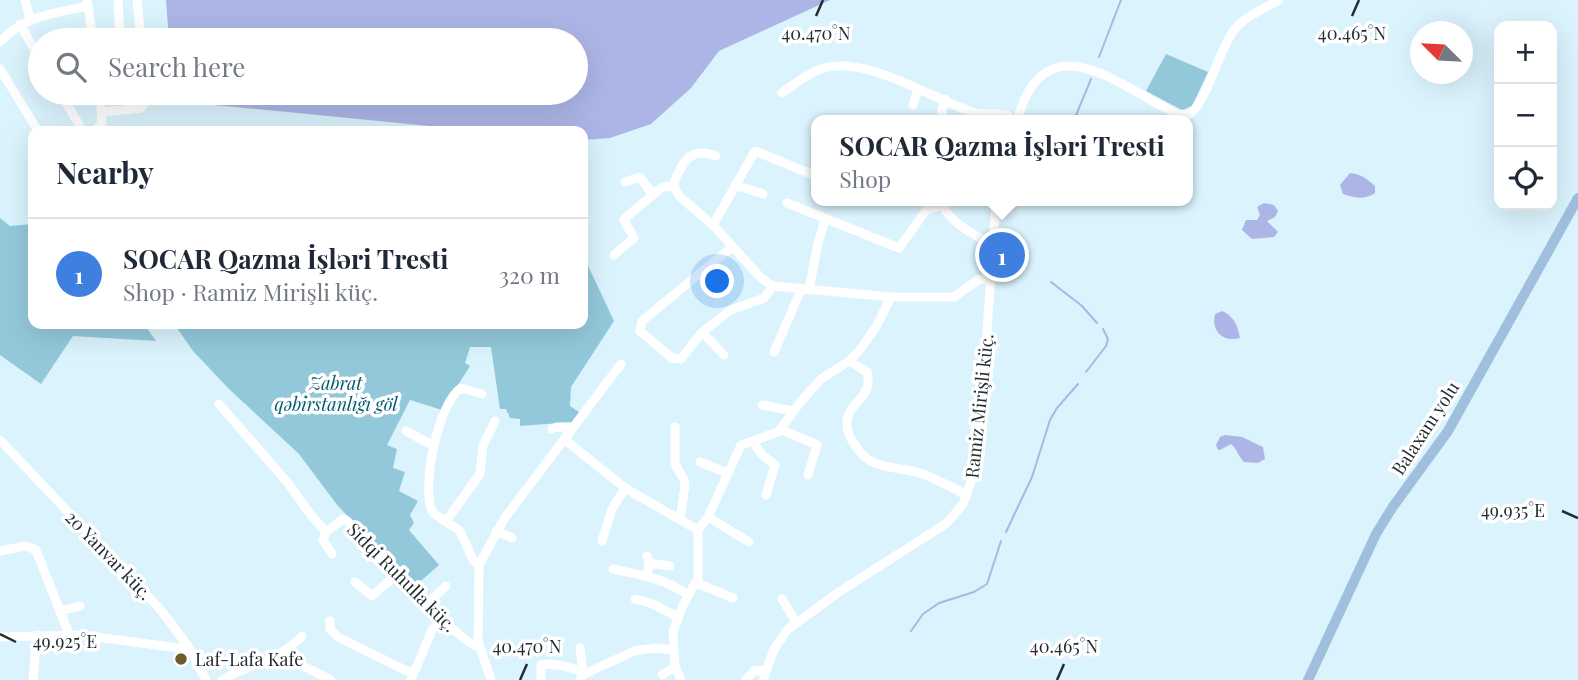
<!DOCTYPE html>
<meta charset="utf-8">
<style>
body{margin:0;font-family:"Playfair Display",serif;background:#f2f2f3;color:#1f2937}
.controls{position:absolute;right:21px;top:21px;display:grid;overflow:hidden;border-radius:14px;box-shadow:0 7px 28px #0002}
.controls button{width:63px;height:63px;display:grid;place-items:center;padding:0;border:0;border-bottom:2px solid #e0e1e3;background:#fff;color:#1f2937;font:35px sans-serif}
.compass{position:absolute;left:1410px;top:21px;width:63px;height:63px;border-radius:50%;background:#fff;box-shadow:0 7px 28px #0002;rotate:294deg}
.you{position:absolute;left:718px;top:282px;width:24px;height:24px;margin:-18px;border:5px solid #fff;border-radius:50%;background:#1a73e8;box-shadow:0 0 0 10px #1a73e833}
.badge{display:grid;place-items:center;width:46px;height:46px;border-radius:50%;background:#6f5b2a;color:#fff;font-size:23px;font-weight:700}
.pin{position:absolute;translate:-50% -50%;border:4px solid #fff;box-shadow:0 2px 7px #0006}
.popup{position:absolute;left:811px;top:115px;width:382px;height:91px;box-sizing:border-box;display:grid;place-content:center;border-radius:14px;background:#fff;filter:drop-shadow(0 2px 5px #0005);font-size:23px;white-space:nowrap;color:#747a83}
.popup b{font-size:26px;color:#1f2937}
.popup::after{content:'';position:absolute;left:50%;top:100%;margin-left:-14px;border:14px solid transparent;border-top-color:#fff}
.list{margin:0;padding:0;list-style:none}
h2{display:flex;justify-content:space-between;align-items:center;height:91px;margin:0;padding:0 28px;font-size:30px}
h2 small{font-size:23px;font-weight:400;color:#747a83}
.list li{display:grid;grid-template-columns:46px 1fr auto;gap:21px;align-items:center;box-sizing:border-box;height:112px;padding:0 28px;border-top:2px solid #e0e1e3}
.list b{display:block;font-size:26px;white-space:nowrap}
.list p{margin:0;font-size:23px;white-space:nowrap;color:#747a83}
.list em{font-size:23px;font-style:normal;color:#747a83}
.icon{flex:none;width:38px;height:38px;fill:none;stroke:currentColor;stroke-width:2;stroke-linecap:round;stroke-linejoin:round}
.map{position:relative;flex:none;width:1578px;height:680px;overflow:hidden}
.search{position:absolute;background:#fff;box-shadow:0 7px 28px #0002;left:28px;top:28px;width:560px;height:77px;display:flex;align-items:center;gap:18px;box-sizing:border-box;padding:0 24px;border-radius:38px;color:#747a83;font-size:26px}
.panel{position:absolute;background:#fff;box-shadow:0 7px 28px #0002;left:28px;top:126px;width:560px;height:203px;border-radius:14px}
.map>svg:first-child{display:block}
</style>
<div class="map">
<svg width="1578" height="680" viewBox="0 0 1578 680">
<rect width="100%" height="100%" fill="#daf3fc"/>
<!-- green -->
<path fill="#93c8db" d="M1166,54L1208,72L1192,106L1182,110L1146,91Z
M249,126L309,131H135V128Z
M0,218L10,226L33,224V324H144L156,341L73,336L41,384L0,355Z
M583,255L614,321L571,387L570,406L579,412L573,422L520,426V419L510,418L506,409H500L491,347H470L465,363L470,366L442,410L410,400L387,445L397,449L393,468L405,472L399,491L418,501L410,515L414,523L409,530L439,565L415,586L338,506L299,454L229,389L193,351L174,324H583Z"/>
<!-- water -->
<path fill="#acb5e6" d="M166,0H830L719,51L691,88L651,124L610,138L583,140V131H480L194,103L179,98L176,93H576V40H169Z
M1350,173C1361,174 1367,179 1375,186V193C1364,200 1354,198 1343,194L1340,185Z
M1264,203L1274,205L1278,211L1275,217L1267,221L1278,232L1274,237L1252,239L1242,230L1246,220H1257L1260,215L1257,207Z
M1222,311C1234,316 1238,326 1240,338C1222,343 1211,330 1215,314Z
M1225,435L1242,437L1263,447L1265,459L1258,463L1244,462C1238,456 1237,449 1231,444L1220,450H1218L1216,445L1220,437Z"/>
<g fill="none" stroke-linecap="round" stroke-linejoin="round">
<!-- stream -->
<path stroke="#acb5e6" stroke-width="2" d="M1099,57L1121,0
M1074,120L1091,79
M1051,282L1082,306L1097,323
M1086,372L1106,346L1108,339L1103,329
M1006,532L1032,477L1050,420L1057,408L1078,384
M911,631L923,614L939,603L974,592L987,584L1001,541"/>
<!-- minor -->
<path stroke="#fff" stroke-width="9" d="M25,0L30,19
M118,0L120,40
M137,0L141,40
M88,6L93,40
M20,24L40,60
M0,42C23,16 55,13 88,6L87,0
M0,69L38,131
M60,93L83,131
M126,93L128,110
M782,93C795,84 808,73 824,68C864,55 934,99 972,112C984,117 997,111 1009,116
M913,105L918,89
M102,112L141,108L147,101L146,93
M943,120L942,111L945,99
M1017,120C1046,19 1117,85 1177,114L1188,115C1205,107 1219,50 1234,30C1245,16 1264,9 1279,0
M94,131L102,124L100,93
M625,182L640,177L653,195
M673,185C682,164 689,145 716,156
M735,185L763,194
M942,201C943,217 977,239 992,242
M787,203L899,248L927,209L942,206
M713,225L755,151L816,176
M732,247L642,321L640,331L672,358L681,359L702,332L731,310L764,298L773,286
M614,255L634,238L624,220L625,218L661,188L673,185L680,197L713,225L761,278L773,286L891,297
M809,290L818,243L825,220
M702,332L724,355
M774,352L801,290
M849,361L867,372C874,398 851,399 847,420C846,430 849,437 855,445C871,472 896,465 923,474C938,480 953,488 967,495
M219,404L288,483L311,515L326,532L343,519L346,520C372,541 457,644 478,646
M762,405L793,411
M675,427V464L684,480L685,486L680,520
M552,429L557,427H573
M780,429L817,445L808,475
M406,431L434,446
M564,439L625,488L698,530L708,517L741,445L778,432L802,400L821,379L849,361L859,351L876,327L891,297H954L978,280L990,278
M0,440L160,609L188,646L206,680
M753,442L762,455L775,465L766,495
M700,462L727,473
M708,517L749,542
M446,521L480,474L483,445L495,421
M496,531L512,538
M326,532L323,540L332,554
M602,541L612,509L625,488
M0,551L25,546L36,550L69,634
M649,563L670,566
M479,565L473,560L460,531L433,513C420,490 438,403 461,388L482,394
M613,569C640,575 665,578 688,595
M647,576L649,563L647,556
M355,582L372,596L399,572
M697,583L733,598
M635,599L653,604L678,617
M782,599L796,622
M428,603L446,586
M61,611L80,606
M330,621V629L338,637L413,674
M0,637L81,635L179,648L188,646
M282,654L289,659L331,680
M662,675L675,667
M33,680L37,635
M222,680C249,664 280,660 302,636
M411,680L432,630L442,620
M491,680L478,641L479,565L504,519L621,364
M541,680V665L548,664L564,666L587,673L634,651L655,648L673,650
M580,680L583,672L580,648
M681,680L675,667L673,632L683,605L698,578V530
M746,680L754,671L766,670
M763,680L774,649L788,629L839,592L947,523L963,504L973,476L982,404L996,201"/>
<!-- major -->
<path stroke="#9fbfdd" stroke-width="10" d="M1308,680L1376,534L1392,508L1448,431L1578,198"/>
</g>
<!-- ticks -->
<path fill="none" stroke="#242d31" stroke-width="2.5" d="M816,16L823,0M1352,16L1359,0M1562,511L1578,518M0,634L16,642M520,680L527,664M1057,680L1064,664"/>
<!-- markers -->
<circle fill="#6f5b2a" stroke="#fff" stroke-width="2.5" cx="181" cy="659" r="7"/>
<g text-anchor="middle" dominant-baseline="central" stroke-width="7" stroke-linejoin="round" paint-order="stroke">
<!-- park labels -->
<g font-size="18" font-style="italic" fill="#025a70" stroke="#fff">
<text x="336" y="383">Zabrat<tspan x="336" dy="21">qəbirstanlığı göl</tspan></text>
</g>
<!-- street labels -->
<g font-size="18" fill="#242d31" stroke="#fff">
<text transform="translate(979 406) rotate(-84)">Ramiz Mirişli küç.</text>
<text transform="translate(1425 428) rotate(-57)">Balaxanı yolu</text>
<text transform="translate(109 555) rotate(46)">20 Yanvar küç.</text>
<text transform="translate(402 577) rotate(45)">Sidqi Ruhulla küç.</text>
</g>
<!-- poi labels -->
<g font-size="18" fill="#242d31" stroke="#fff" text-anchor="start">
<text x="195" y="659">Laf-Lafa Kafe</text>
</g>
</g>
<g font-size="18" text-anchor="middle" fill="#242d31" stroke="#fff" stroke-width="7" stroke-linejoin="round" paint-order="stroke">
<text x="816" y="40">40.470°N</text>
<text x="1352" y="40">40.465°N</text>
<text x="1513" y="517">49.935°E</text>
<text x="65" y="648">49.925°E</text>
<text x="527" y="653">40.470°N</text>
<text x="1064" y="653">40.465°N</text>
</g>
</svg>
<div class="controls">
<button>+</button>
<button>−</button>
<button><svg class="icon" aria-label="locate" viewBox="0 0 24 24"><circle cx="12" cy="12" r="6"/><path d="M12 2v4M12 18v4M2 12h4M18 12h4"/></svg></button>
</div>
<svg class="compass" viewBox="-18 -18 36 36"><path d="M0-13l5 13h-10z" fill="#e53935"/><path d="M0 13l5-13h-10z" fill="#747a83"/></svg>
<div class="you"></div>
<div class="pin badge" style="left:1002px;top:255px;background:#3f7fe0">1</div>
<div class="popup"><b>SOCAR Qazma İşləri Tresti</b>Shop</div>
<div class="search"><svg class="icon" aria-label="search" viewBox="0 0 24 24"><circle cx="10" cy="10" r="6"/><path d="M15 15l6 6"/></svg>Search here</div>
<section class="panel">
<h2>Nearby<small></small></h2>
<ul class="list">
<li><span class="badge" style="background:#3f7fe0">1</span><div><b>SOCAR Qazma İşləri Tresti</b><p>Shop · Ramiz Mirişli küç.</p></div><em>320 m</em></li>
</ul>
</section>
</div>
